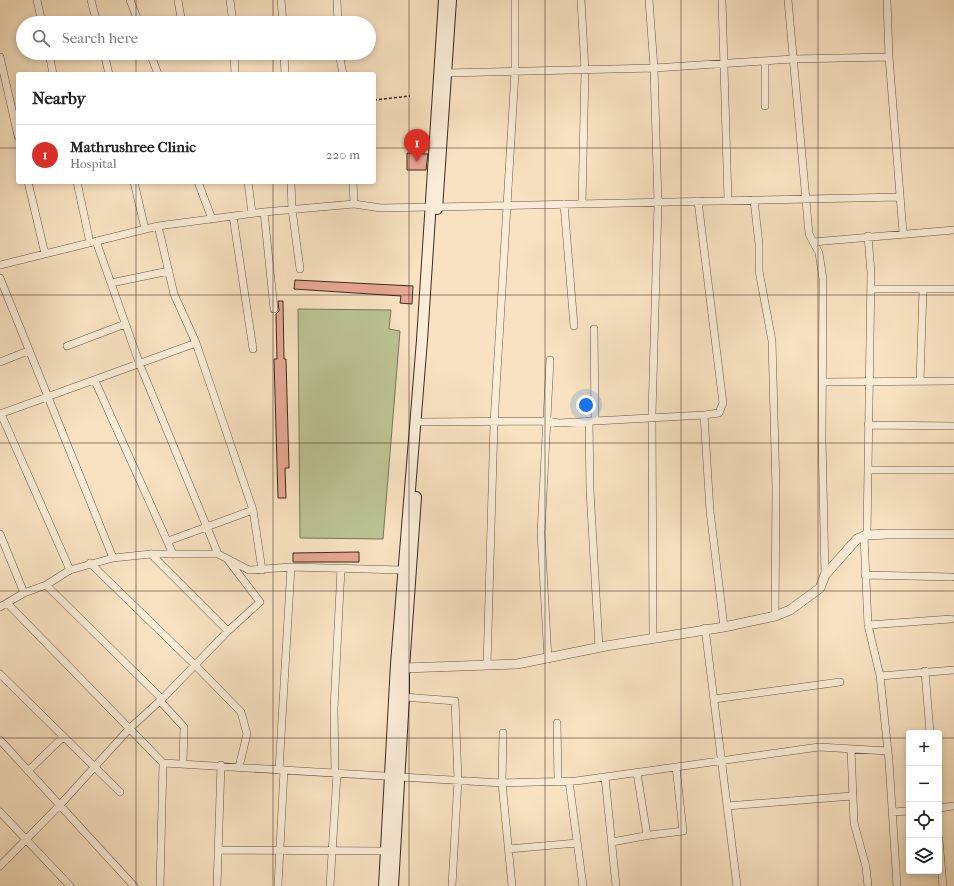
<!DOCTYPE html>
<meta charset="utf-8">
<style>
body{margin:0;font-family:"IM FELL French Canon",serif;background:#f6f6f6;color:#202124}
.controls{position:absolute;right:12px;bottom:12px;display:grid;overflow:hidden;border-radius:4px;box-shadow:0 2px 6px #0003}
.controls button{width:36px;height:36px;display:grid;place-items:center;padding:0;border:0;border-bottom:1px solid #e0e0e0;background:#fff;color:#202124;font:20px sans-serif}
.you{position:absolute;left:586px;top:405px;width:14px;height:14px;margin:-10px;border:3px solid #fff;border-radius:50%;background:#1a73e8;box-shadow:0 0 0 6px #1a73e833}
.badge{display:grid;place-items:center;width:26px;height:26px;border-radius:50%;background:#d93025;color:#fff;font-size:13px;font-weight:700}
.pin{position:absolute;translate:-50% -33px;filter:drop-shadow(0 1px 2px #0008)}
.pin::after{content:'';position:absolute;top:21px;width:14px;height:12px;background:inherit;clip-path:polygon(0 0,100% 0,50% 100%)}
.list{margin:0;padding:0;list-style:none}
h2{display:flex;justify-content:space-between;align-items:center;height:52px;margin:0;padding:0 16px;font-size:17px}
h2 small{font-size:13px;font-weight:400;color:#757577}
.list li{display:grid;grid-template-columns:26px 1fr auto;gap:12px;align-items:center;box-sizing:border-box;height:60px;padding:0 16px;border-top:1px solid #e0e0e0}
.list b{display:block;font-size:15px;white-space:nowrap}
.list p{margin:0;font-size:13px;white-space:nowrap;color:#757577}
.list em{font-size:13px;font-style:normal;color:#757577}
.icon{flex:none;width:22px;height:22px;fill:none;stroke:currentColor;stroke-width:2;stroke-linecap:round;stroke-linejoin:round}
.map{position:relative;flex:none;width:954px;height:886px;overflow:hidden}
.search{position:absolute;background:#fff;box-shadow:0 2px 6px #0003;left:16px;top:16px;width:360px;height:44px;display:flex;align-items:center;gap:10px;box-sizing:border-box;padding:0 14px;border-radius:22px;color:#757577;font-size:15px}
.panel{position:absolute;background:#fff;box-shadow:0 2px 6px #0003;left:16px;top:72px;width:360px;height:112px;border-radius:4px}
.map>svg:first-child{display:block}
</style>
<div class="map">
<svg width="954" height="886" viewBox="0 0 954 886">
<rect width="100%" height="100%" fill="#f8e2c1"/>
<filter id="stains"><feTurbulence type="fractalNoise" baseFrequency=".005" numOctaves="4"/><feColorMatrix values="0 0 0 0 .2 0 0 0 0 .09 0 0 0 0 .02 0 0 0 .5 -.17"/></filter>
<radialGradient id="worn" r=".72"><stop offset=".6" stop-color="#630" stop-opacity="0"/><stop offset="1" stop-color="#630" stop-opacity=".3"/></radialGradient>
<!-- green -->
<path fill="#bbc494" stroke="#7a775b" d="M298,309L391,310L389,329L400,331L383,539L300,538Z"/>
<!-- building -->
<path fill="#e8a894" stroke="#3a2a22" d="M407,153L428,154L426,170H407Z
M295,280L413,286L412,304L400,303L401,296L294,289Z
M278,301H283L284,359H286L289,468H285L286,498H278L274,359H277L276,314L279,311Z
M359,552V562H293V553Z"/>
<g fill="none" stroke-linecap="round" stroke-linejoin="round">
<defs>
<path id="minor" d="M37,0L42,23
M91,0L97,23
M130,0L139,23
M178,0L181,18
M230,0L233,23
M281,0L283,23
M337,0L338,23
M581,0L585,70L582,203
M649,0L654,68L658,204L652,414L653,639
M722,0L728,200
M788,0L809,234L819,253L823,279L822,438L825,575
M49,53L53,74
M104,53L109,74
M150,53L158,74
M234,53L235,74
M284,53L285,74
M339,53L343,74
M0,57L18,136
M889,57L903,233
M446,73L654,68L793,59L889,57L887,0
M765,106V61
M28,182L45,254
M77,182L90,243
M134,182L145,229
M198,182L212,219
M248,182L252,213
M291,182L292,209L300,269
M353,182L354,204
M754,200L759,244V271L772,341L776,489L775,616
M564,204L574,326
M437,207L900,197
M264,212L274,309
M233,216L253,349
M158,226L174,294L196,343L253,510L262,570
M96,241L140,365L218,554
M813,242L954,230
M0,265L158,226L264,212L354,204L381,208L430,207
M0,278L113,558
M111,283L169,271
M871,289H954
M594,329L595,421
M67,346L125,324
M0,362L28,351
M95,381L173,554
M920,381L923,289
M822,382L954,381
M0,414L196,343
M1,414L70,570
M704,415L710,511L724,627
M589,421L590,490L599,647
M421,422L547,421L559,423L704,415L719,413L723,403L698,201
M868,425L954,426
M868,470H954
M0,534L24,593
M867,535L871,273L868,236
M864,536L868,625L880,676L889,761L897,886
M168,541L253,510
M151,554L228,631
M90,563L195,665L241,712L247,734L239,767
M865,575L952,577
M46,585L162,699
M7,603L163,763L502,783L576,781L819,747L888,751
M0,607L24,593L46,585L70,570L113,558L151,554H218L249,570L291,567L402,570
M868,625L951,619
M705,628L737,886
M548,659L541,533L550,360
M487,665L494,423L515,72V0
M925,671L930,733
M0,674L120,792
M880,676L954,670
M404,697L455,701L458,780L452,886
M714,699L840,682
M160,701L184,727L183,763
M557,723L558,781
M503,733L502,783L512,886
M0,740L134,886
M851,749L854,823L866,867L868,886
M279,770L291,567
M28,771L63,737
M335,773L334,708L341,569
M637,773L647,835
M605,777L616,886
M569,781L583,886
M727,806L852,796
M939,808L954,806
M0,812L70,886
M892,812L909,811
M939,839L943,886
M612,842L650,835L683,831L676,767
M508,849L577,843
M218,850L387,851
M0,866L59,806L129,729L162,699L228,631L260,602L228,560
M160,886L163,763
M217,886L221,765
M278,886L284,770
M330,886L337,774"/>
<path id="tertiary" d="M404,668L517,664L606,646L724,627L775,616L790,610L820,588L825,575L857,539L867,535L888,534H954"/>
<path id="secondary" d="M437,209L451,0
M384,886L396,664L422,340L444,0
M393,886L404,697V668L416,497"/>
</defs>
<!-- minor casing -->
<use href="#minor" stroke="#6a584a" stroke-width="8"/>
<!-- tertiary casing -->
<use href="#tertiary" stroke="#6a584a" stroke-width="10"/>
<!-- secondary casing -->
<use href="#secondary" stroke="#3a2a22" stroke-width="12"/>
<!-- path -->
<path stroke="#3a2a22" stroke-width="1.5" stroke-dasharray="3 2" stroke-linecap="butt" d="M374,100L410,96"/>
<!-- minor -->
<use href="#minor" stroke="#faecd7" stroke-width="7"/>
<!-- tertiary -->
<use href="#tertiary" stroke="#faecd7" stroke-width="9"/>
<!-- secondary -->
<use href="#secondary" stroke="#faecd7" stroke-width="10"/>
</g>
<!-- grid -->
<path fill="none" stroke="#3a2a22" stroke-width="1" stroke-opacity="0.55" d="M136,0V23M273,0V23M409,0V886M545,0V886M681,0V886M818,0V886M136,53V74M273,53V74M0,148H18M374,148H954M136,182V886M273,182V886M0,295H954M0,443H954M0,591H954M0,738H909M939,738H954"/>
<rect width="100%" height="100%" filter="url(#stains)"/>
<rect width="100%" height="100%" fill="url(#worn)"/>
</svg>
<div class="controls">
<button>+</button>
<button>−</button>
<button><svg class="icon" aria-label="locate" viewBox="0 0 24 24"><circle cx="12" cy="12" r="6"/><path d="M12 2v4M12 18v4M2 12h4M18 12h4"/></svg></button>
<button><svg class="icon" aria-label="layers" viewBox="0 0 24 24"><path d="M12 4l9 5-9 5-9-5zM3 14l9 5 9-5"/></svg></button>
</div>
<div class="you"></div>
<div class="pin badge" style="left:417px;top:162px">1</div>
<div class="search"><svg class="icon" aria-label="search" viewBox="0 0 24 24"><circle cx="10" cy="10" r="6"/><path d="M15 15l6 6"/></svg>Search here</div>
<section class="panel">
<h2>Nearby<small></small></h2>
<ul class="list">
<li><span class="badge">1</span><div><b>Mathrushree Clinic</b><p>Hospital</p></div><em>220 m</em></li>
</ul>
</section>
</div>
